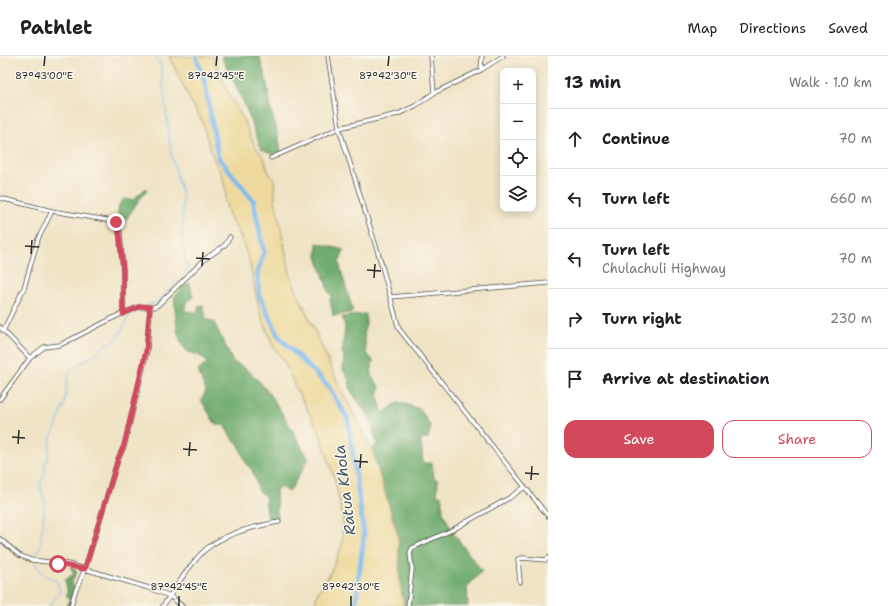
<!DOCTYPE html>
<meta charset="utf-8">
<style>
body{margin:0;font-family:"Shantell Sans",sans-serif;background:#f6f6f6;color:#202124}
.controls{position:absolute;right:12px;top:12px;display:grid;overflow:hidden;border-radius:8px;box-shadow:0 2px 10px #0003}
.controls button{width:36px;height:36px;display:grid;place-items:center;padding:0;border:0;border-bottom:1px solid #e0e0e0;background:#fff;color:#202124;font:20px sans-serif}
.stop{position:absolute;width:12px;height:12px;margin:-9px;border:3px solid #d1495b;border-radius:50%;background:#fff}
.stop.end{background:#d1495b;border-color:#fff;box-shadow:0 1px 4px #0008}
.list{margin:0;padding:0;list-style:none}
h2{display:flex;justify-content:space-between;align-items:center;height:52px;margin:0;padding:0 16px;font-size:17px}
h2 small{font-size:13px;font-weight:400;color:#757577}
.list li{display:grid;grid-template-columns:26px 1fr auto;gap:12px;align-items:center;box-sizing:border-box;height:60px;padding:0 16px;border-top:1px solid #e0e0e0}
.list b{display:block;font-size:15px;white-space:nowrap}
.list p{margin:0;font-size:13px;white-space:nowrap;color:#757577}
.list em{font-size:13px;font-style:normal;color:#757577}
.actions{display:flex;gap:8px;padding:12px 16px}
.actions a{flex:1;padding:9px 0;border:1px solid #d1495b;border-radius:12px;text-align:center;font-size:14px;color:#d1495b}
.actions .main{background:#d1495b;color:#fff}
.icon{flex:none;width:22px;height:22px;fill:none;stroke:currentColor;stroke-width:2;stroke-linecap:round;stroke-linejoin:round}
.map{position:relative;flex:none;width:548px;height:550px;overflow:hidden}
header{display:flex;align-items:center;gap:24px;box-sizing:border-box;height:56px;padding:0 20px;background:#fff;border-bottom:1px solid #e0e0e0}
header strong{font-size:19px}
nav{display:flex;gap:22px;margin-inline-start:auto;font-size:14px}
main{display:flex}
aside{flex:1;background:#fff}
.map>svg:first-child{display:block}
</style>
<header>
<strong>Pathlet</strong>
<nav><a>Map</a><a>Directions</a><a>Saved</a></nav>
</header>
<main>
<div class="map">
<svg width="548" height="550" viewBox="0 0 548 550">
<rect width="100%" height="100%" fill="#fbf7ec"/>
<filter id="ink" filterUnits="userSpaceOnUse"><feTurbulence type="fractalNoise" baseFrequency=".025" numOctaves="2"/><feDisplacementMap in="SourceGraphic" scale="8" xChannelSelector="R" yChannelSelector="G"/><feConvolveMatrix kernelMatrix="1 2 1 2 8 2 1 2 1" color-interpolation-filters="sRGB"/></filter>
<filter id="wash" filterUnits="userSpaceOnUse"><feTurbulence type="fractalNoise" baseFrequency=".012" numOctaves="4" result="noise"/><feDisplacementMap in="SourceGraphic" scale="16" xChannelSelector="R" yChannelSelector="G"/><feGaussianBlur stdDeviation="0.9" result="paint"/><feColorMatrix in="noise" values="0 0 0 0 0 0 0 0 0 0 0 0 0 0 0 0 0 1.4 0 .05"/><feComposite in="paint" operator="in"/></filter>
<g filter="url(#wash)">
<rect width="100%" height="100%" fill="#f0e4c6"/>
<!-- forest -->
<path fill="#6fac6e" stroke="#4d6c4c" d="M221,0H259L267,27L271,54L279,83L281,95C274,101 269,97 261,93L244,47Z
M146,132V136C137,145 131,156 124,167L118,163C118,153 117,149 124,143L133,144Z
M317,187L344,194L339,207L353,256L333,260L330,244L332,239L329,237L317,201Z
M190,227L193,242L187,245L184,255L197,256L199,250L203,249L206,263L214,266L233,306C265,317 291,375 309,403L289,436L279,430L276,435L278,462L268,465L265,440L259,435L252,414L247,409L238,387L233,384L224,369H216L201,344L206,335L198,315L207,307C197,294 194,301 186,294C175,284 176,255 174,241L184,230Z
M366,258V269L364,274L366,297L373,304L371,320L380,331L378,341L383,357L399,346L420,353L431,371L428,382L421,384L423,407H432L434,422L438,424L437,439L442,440L443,456L453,477L482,515L467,531L468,550H404L400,527L398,480L372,394L377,388L370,363L351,335L349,323L343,314L344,300L342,297L345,271L342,261Z
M70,510L75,513L77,517L72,525L74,534L70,550H66L70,544L67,541V532L65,524L74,518Z"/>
<!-- sand -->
<path fill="#eeda9e" stroke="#8c8264" d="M169,0H213L228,37L240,57L256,92L264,101L268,115L274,123L275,142L291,222L339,329L372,394L398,480L400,527L404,550H314L318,536L331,516L342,489L343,466L335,424L319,375L296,333L283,303L274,292L268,277L259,253L249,204L240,179L229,159L225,145L226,135L222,119L213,102L202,65L189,42Z"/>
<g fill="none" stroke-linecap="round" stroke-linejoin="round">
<!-- stream -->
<path stroke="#7cbaef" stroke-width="1" d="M146,249L155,247L186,219L188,215L182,186L183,142L171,98L161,10L156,0
M33,502L40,492L43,468L45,446L40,428L45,416V408L48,401L51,380L56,371L65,346L68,318L76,310L96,298L106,288L116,285L129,260L142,253
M34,506L44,519L57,525L60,536L49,550"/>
<!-- river -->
<path stroke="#7cbaef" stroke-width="5" d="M196,0L205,27L218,101L253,144L264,196L257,217L260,241L279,281L328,330L348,363L364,479L356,544L351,550"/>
</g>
</g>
<g filter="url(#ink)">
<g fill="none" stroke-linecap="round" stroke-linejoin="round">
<defs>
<path id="minor" d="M328,0L339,72L380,203L399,273L548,460
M431,0L434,37
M481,14L482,0
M271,102L339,72L398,58L415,50L434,37L481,14L503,0
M0,142L52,155L119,166L123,214V258
M391,241L548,227
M0,271L30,302
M3,275L24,232L38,183L52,155
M0,343L30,302L44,291L60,289L117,260L138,251H154L158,249L205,203L225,189L230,181
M0,483L19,499L31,504L68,508L149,532L170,540L182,550
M520,526L518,503L523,502L546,504L548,502
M71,550L75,536L85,513L118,403L124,390L147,295L150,251
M163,550C174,534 194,501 210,490C229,476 256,470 279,466
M408,550L412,513L410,497L412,492L452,474L509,442L525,431"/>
</defs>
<!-- minor casing -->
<use href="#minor" stroke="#494742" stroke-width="5"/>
<!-- minor -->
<use href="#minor" stroke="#fff" stroke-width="3.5"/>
</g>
</g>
<g fill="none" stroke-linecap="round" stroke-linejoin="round" filter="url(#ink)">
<!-- route -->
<path stroke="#d1495b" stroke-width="5" d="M58,508L85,513L118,403L124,390L146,295L150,251L141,250L123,258V214L118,166H116"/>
</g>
<!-- ticks -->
<path fill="none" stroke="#2b2b2b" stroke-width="1.5" d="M44,10L45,0M216,10L217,0M388,10L389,0M25,190L39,191M31,198L32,184M196,202L210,203M202,210L203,196M367,214L381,215M374,222L375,208M12,381L25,382M18,388L19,374M183,393L197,394M189,400L190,386M354,405L368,406M360,412L361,398M525,417L539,418M531,424L532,410M179,550V540M351,550V540"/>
<g text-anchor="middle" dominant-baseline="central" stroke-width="3" stroke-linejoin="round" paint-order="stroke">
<!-- water labels -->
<g font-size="15" font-style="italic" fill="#435666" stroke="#fbf7ec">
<text transform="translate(345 434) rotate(-97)">Ratua Khola</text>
</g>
</g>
<g font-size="10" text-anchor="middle" fill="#2b2b2b" stroke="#fbf7ec" stroke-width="3" stroke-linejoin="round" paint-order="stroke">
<text x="44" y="23">87°43'00"E</text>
<text x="216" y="23">87°42'45"E</text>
<text x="388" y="23">87°42'30"E</text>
<text x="179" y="534">87°42'45"E</text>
<text x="351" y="534">87°42'30"E</text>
</g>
</svg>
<div class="controls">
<button>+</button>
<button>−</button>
<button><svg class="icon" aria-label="locate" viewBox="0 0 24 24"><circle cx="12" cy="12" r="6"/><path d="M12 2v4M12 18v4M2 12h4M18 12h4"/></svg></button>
<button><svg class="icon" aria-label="layers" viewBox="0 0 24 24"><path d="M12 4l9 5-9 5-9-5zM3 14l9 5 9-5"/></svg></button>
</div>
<div class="stop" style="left:58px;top:508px"></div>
<div class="stop end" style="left:116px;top:166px"></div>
</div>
<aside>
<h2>13 min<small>Walk · 1.0 km</small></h2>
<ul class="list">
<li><svg class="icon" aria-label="ahead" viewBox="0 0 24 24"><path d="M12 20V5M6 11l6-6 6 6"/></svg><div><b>Continue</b></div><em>70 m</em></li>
<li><svg class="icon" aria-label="left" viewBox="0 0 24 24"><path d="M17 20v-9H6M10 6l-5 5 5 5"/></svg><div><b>Turn left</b></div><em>660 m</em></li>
<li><svg class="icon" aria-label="left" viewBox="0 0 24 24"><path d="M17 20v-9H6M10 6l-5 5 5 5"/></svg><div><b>Turn left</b><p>Chulachuli Highway</p></div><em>70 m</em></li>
<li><svg class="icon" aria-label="right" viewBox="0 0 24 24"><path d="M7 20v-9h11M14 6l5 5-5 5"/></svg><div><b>Turn right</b></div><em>230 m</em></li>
<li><svg class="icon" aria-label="arrive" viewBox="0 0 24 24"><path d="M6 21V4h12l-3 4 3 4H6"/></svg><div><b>Arrive at destination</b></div></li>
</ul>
<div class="actions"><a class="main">Save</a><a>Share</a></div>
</aside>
</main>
